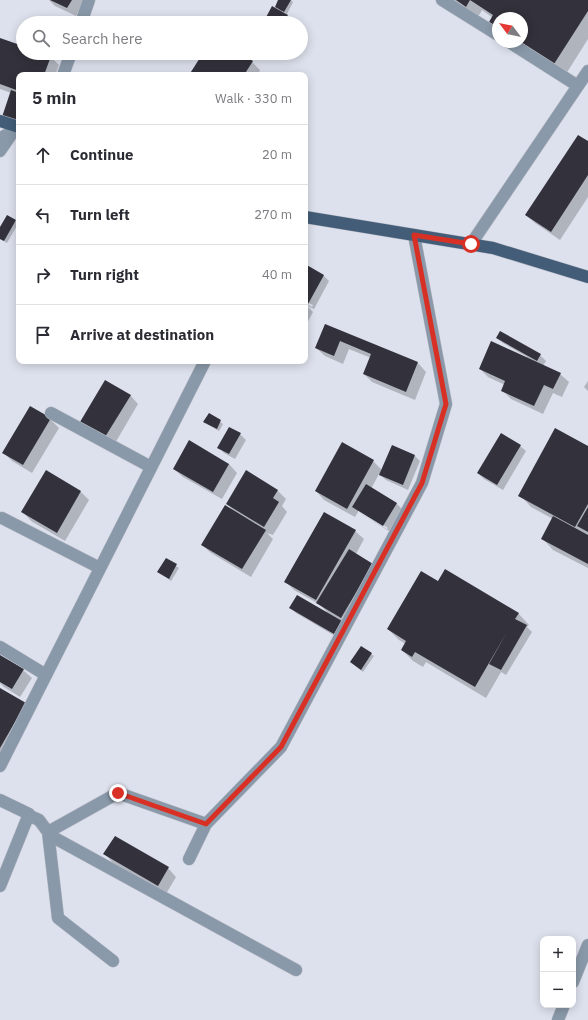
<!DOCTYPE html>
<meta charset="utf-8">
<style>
body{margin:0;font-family:"IBM Plex Sans",sans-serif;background:#f7f7f7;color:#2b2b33}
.controls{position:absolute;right:12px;bottom:12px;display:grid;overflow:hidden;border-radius:8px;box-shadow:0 2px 10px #0003}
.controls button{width:36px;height:36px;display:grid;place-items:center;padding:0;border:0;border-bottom:1px solid #e1e1e2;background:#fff;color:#2b2b33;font:20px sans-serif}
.compass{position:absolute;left:492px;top:12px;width:36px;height:36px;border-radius:50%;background:#fff;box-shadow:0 2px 10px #0003;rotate:302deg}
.stop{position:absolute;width:12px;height:12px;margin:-9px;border:3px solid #d93025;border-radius:50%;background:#fff}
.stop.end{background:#d93025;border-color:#fff;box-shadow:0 1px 4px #0008}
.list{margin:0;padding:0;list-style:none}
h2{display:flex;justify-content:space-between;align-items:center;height:52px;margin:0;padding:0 16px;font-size:17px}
h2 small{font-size:13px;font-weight:400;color:#7c7c81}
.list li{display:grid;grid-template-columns:26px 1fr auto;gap:12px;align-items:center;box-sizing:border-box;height:60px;padding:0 16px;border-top:1px solid #e1e1e2}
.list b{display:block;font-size:15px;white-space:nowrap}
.list em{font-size:13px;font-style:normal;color:#7c7c81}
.icon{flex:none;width:22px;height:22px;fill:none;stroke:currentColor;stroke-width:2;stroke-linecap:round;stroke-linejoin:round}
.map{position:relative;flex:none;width:588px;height:1020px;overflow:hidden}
.search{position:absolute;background:#fff;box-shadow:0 2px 10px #0003;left:16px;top:16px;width:292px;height:44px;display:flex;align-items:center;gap:10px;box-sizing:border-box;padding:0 14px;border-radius:22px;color:#7c7c81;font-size:15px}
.panel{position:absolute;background:#fff;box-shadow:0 2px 10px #0003;left:16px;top:72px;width:292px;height:292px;border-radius:8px}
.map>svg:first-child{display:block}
</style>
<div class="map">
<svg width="588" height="1020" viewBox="0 0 588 1020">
<rect width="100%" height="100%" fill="#dde1ed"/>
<!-- shadow -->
<path fill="#0003" fill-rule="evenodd" d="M49,0H84L76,16L55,6Z
M279,0H291L293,2L287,14L282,11L281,12L276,6Z
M451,0H588V39L566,74L522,42V18H498V30L490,22L493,18L482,10L478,17Z
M287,16L293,22L292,23H264Z
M0,39L23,47V53H40L50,56L59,65L55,75H19V129L11,93L0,89Z
M204,53H237L252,62L260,70L258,75H191Z
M588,143V197L560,240L535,223L526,215Z
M15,221L18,224L7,243L0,239V229Z
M305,265L324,276L329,281L314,309L306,305L313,312L305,327V303L312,307L313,305L305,301Z
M325,325L418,363L426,372L415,400L372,382L364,374L371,358L349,349L343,364L325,356L316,348Z
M497,338L540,355L546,361L543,366L560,374L569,382L562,397L553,393L543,414L511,399L502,390L505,385L488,377L480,369L526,358L527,357L503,343Z
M588,381V391L584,387Z
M130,395L138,404L114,445L81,422Z
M209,414L223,424L219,431L207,424Z
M50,419L59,428L32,473L12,461L4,453Z
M240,434L246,440L235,459L224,453L219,447Z
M520,446L526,451L503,490L484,479L478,473Z
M588,448V568L553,550L542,538L553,519L531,507L520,495Z
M415,456L420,461L408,490L386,480L379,474L371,489L396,503L402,509L389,531L358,512L355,517L324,500L316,491L373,461L382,470ZM358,510L388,528L387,529L358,512Z
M229,464L237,473L222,499L183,477L174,469Z
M46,472L81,492L89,500L65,541L31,521L23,512Z
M277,490L286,499L282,506L287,512L273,535L267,533L273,539L251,577L211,553L202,545L234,511L227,504Z
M355,531L364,539L356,554L373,564L381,573L350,626L340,639L296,613L290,607L327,612L319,604L294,590L286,582Z
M166,559L179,568L171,581L159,572Z
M438,583L518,613L529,625L527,627L532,632L506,675L501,672L486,698L426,662L423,667L413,661L402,650L406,644L399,640L388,629Z
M371,654L374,656L363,672L351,662Z
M0,656L23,670L32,678L20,697L4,687L0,683Z
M0,689L25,704L34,713L3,765L0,763Z
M105,854L168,868L176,877L166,894L113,863Z"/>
<!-- building -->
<path fill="#33323c" d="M50,0H72L67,8Z
M278,0H291L284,12L275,7Z
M456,0H470L466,7Z
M470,0H588V11L554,64L520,42H522V18H498V28L489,22L493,15Z
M272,6L288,15L283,23H263Z
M0,38L23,46V53H43L51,56L44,75H19V91L0,84Z
M203,53H239L253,61L244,75H189Z
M11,90L19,93V126L1,120Z
M578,135L588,141V175L551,232L525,215Z
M7,215L16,220L4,241L0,239V227Z
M305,264L324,275L308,304L305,302Z
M325,324L418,362L406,392L363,374L371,354L340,341L334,356L315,348Z
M500,331L541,354L537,361L496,338Z
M491,341L561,373L553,389L544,385L534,406L501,391L505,381L479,369Z
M105,380L131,395L105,437L80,422Z
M30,406L51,418L23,465L2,453Z
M209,413L221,420L217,429L203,422Z
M229,427L241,433L229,454L217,448Z
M555,428L588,446V504L575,527L518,496Z
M501,433L521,445L497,485L477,473Z
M189,440L229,464L213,492L173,469Z
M342,442L374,460L347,509L315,491Z
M392,445L415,455L403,485L379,475Z
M46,470L81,491L57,533L21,512Z
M246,470L278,490L273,498L279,502L264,527L226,504Z
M366,484L397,503L383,526L352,507Z
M225,505L266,530L242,569L201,545Z
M588,507V532L577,526Z
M324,512L356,530L316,600L284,582Z
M553,516L588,535V564L541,539Z
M349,549L373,564L341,618L316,603Z
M166,558L177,564L169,579L157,572Z
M445,569L519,613L515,619L527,625L501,670L489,664L507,632L475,687L415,652L412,657L401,650L406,641L387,629L421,571L438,581Z
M297,595L342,621L334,634L289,608Z
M361,646L372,653L361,670L350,662Z
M0,655L24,669L12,689L0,682Z
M0,688L26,703L0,748Z
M115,836L169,867L158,886L103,854Z"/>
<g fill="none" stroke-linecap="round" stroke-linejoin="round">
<defs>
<path id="lane" d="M0,136L13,129"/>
<path id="street" d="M442,0L498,35
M81,23L89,0
M509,42L578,86
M63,75L71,53
M0,151L17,126
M471,244L588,71
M51,413L151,467
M2,518L100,568
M0,647L46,675
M0,766L205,361
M0,800L29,814L0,886
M28,815L39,820L51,836L296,970
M189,859L206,824L281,747L422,483L446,404L414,235
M113,961L58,918L48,832L118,793L206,824
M573,982L588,945
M558,1020L564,1005"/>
<path id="primary" d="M0,121L19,127
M305,217L493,248L588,277"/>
</defs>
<!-- lane casing -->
<use href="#lane" stroke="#b9bcc7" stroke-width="9"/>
<!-- street casing -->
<use href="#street" stroke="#b9bcc7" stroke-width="13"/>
<!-- primary casing -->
<use href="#primary" stroke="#b9bcc7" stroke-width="13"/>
<!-- lane -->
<use href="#lane" stroke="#8a99a9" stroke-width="8"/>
<!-- street -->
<use href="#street" stroke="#8a99a9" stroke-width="12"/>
<!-- primary -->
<use href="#primary" stroke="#435d79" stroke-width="12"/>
</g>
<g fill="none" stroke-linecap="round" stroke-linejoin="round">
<!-- route -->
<path stroke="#d93025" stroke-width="5" d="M118,793L206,824L281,747L422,483L446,404L414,235L471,244"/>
</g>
</svg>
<div class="controls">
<button>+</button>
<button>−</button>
</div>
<svg class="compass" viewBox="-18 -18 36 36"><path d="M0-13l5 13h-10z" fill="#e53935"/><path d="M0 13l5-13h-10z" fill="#7c7c81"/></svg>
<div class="stop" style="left:471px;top:244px"></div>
<div class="stop end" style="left:118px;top:793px"></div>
<div class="search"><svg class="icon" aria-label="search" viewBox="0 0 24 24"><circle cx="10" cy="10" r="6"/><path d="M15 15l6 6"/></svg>Search here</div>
<section class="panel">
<h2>5 min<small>Walk · 330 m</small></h2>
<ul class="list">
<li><svg class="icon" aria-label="ahead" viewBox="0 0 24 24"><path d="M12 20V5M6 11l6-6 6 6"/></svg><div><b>Continue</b></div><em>20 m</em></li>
<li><svg class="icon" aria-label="left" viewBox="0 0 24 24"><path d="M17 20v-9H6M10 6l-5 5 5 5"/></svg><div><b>Turn left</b></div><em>270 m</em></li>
<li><svg class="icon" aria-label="right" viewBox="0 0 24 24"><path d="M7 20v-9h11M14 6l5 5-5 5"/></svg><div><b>Turn right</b></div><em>40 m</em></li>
<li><svg class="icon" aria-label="arrive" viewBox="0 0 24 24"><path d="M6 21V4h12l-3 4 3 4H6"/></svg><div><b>Arrive at destination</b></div></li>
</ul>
</section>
</div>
